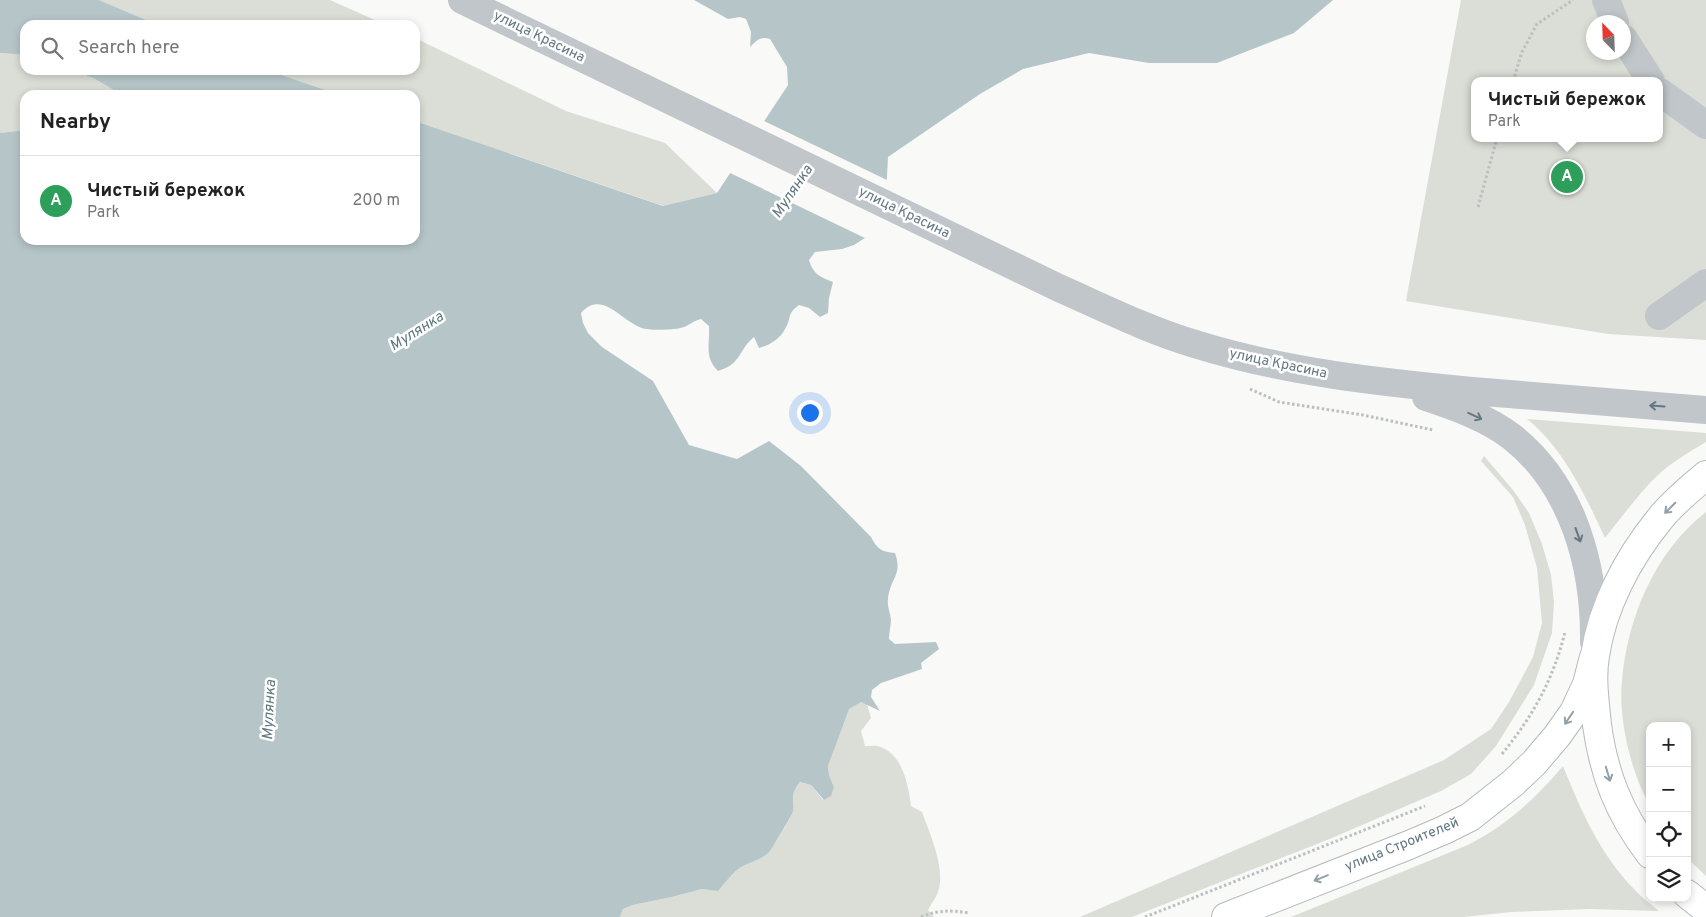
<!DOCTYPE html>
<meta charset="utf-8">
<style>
body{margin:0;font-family:Overpass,sans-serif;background:#f2f2f2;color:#222}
.controls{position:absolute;right:15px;bottom:15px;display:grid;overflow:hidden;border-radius:10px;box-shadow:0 2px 8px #0003}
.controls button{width:45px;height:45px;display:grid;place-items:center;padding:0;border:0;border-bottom:1px solid #e0e0e0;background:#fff;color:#222;font:25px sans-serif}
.compass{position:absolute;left:1586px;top:15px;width:45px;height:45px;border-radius:50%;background:#fff;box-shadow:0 2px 8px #0003;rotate:337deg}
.you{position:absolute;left:809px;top:412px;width:18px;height:18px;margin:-12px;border:4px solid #fff;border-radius:50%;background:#1a73e8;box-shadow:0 0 0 8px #1a73e833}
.badge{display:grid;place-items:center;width:32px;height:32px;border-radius:50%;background:#0f766e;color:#fff;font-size:16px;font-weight:700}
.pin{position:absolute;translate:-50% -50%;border:2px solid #fff;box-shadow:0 1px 5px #0006}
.popup{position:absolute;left:1471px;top:77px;width:192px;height:65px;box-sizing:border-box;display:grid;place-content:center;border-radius:10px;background:#fff;filter:drop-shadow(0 1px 4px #0005);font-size:16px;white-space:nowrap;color:#767676}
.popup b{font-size:19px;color:#222}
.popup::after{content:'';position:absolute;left:50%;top:100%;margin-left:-10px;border:10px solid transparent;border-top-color:#fff}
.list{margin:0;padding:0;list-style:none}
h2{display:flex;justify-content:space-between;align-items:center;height:65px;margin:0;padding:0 20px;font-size:21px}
h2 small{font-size:16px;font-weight:400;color:#767676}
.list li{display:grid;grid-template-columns:32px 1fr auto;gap:15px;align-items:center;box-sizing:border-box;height:90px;padding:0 20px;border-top:1px solid #e0e0e0}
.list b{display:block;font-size:19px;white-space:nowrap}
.list p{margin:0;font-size:16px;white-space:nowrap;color:#767676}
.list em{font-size:16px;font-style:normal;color:#767676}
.icon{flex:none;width:28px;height:28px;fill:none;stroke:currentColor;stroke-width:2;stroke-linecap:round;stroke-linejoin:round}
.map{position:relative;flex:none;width:1706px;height:917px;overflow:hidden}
.search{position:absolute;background:#fff;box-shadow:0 2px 8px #0003;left:20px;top:20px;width:400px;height:55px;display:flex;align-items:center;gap:12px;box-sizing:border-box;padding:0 18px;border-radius:15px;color:#767676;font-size:19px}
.panel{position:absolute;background:#fff;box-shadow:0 2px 8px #0003;left:20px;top:90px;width:400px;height:155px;border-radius:15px}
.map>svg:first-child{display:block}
</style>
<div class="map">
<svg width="1706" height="917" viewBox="0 0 1706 917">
<rect width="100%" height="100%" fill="#f9f9f7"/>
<!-- green -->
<path fill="#daded6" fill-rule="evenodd" d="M99,0H330L386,25H158Z
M1461,0H1706V340L1608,334L1406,301ZM1594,22H1624V52H1594ZM1474,81H1660V138H1474Z
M415,38L566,111L665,143L717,193L664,206L415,121V95H340L267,70H415Z
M0,53L25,55V70H73L95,79L122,95H25V130L0,133Z
M1527,419L1706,433V442C1689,452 1672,462 1658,475C1638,494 1622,517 1605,538C1585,495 1564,449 1527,419Z
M1484,456L1513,490L1529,513L1542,544L1551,575L1554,602L1552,633L1534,685L1496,746L1471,774L1441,791L1332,838L1132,917H1080L1444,760L1491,729L1509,702L1533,657L1542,623L1537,568L1525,525L1513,497L1481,461Z
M1706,512V876L1687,858V726H1650V805C1631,774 1618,718 1622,681C1627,619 1655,551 1706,512Z
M860,702L867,704L871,718L861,731L865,746C870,746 876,745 881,747C903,756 908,784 911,806L922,812C930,834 946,869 938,892C936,898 931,904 928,910L934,917H620L623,909L633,905L672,897L702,889L718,890C724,884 730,876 737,870C747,862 766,860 772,848C778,837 787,826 792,814C797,802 787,798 800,782L811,785L823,800L834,787L829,775L828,766L848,709Z
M1563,766C1581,811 1601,856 1635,890C1642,898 1651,904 1659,911L1589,909L1511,912L1463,917H1291L1468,845C1507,825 1535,799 1563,766Z"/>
<!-- water -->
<path fill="#b6c6c8" d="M0,0H99L158,25H25V55L0,53Z
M694,0H1333L1294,33L1217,63H1149L1089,53L1023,69L980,94L888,157L886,196L871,234L854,245L842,249L815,252L809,260C813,274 820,277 833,282L829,298L828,313L820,317L809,308L799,305C786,314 792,319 785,329C780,339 770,345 759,348L754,337C738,350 742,364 718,371C704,357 710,345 709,326L701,319C693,321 691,324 684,327C677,330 649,331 642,328C622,322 602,289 581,313L583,323L588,333L602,347L653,381L689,445L737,459L769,441L801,466L871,537C877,549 882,552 895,553C903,575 890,578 888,599C887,606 890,612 891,619C891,625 889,632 889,639L895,644L936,642L939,649L921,663L922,669L881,683L872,690L871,697L880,711L861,702L849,709L828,766L829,775L834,787L831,796L824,800L811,785L800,782C787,798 797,803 792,814C786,826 778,837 772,848C766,860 747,862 737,870C730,876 724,884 718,891L702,889L672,897L633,905L623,909L620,917H0V133L25,130V240H415V121L663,206L717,193L788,85L787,67L770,39C761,36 757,40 750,47L751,32L746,19L740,17L728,19Z
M73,70H267L340,95H122L95,79Z"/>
<!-- pier -->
<path fill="#f9f9f7" d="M762,120L889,181V196L885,211L873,235L867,239L728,172Z"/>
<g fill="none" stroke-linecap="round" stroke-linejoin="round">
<defs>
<path id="major" d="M1650,854C1619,813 1604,775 1597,725C1595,703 1591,678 1595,656C1602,607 1628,558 1659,520C1672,503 1690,489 1706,475
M1687,894L1706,909
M1226,917L1409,845L1444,830L1470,817L1513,783L1534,763L1557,736L1574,712L1587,684L1594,657"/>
</defs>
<!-- major casing -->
<use href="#major" stroke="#b3babe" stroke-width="30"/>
<!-- path -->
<path stroke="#babfc1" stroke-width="3" stroke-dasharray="2.5 2.5" stroke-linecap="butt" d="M1513,81L1522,52L1537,24L1573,0
M1478,207L1497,138
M1250,389L1279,402L1363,415L1433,430
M1502,754C1533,716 1553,680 1565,632
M921,917C938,910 951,910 969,913
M1145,917L1425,806"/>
<!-- minor -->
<path stroke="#c0c6c9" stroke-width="28" d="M462,0L1059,288C1104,308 1148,330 1195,344C1285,372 1378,382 1472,391C1550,398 1628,404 1706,410
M1606,0L1615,22
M1624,39L1651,81
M1660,92L1706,125
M1659,316L1706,283
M1426,397C1456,407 1487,418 1512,437C1574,486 1595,568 1594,642"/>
<!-- major -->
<use href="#major" stroke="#fff" stroke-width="28"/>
</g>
<!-- one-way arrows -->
<defs><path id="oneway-shaft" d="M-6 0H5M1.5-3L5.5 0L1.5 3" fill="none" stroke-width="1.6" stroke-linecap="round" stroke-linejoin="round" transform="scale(1.25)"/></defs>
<g stroke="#637883">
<use href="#oneway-shaft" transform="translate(1657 406) rotate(-176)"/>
<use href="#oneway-shaft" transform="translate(1475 416) rotate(25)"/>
<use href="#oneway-shaft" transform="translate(1578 535) rotate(70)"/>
</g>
<g stroke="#92a0a8">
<use href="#oneway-shaft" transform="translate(1670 508) rotate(135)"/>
<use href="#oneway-shaft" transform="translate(1569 718) rotate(124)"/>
<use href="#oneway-shaft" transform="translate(1608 774) rotate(73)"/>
<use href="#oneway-shaft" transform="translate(1321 878) rotate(158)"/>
</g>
<g text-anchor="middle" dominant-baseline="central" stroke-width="5" stroke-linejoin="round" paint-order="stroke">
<!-- street labels -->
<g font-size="14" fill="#637883" stroke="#fff">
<text transform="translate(539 37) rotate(26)">улица Красина</text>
<text transform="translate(904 213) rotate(26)">улица Красина</text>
<text transform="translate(1278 364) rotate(12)">улица Красина</text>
<text transform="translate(1402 845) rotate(-22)">улица Строителей</text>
</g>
<!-- water labels -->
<g font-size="15" font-style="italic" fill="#5e777c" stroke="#fff">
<text transform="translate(793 192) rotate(-56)">Мулянка</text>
<text transform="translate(417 332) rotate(-32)">Мулянка</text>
<text transform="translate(270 710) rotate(-87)">Мулянка</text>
</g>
</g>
</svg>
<div class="controls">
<button>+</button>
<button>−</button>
<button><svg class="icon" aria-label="locate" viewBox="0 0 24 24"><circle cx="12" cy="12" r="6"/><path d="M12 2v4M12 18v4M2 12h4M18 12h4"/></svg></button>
<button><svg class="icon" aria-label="layers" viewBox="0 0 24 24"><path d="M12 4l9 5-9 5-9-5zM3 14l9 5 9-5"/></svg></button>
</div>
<svg class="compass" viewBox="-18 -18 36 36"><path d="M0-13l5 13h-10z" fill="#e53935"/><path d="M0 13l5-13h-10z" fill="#767676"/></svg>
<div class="you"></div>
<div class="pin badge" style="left:1567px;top:177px;background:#2e9e5b">A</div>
<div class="popup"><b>Чистый бережок</b>Park</div>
<div class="search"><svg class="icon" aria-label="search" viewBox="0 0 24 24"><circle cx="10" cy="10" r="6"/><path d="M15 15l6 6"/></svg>Search here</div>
<section class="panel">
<h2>Nearby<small></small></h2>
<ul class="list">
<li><span class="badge" style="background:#2e9e5b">A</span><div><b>Чистый бережок</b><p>Park</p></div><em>200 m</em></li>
</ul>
</section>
</div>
